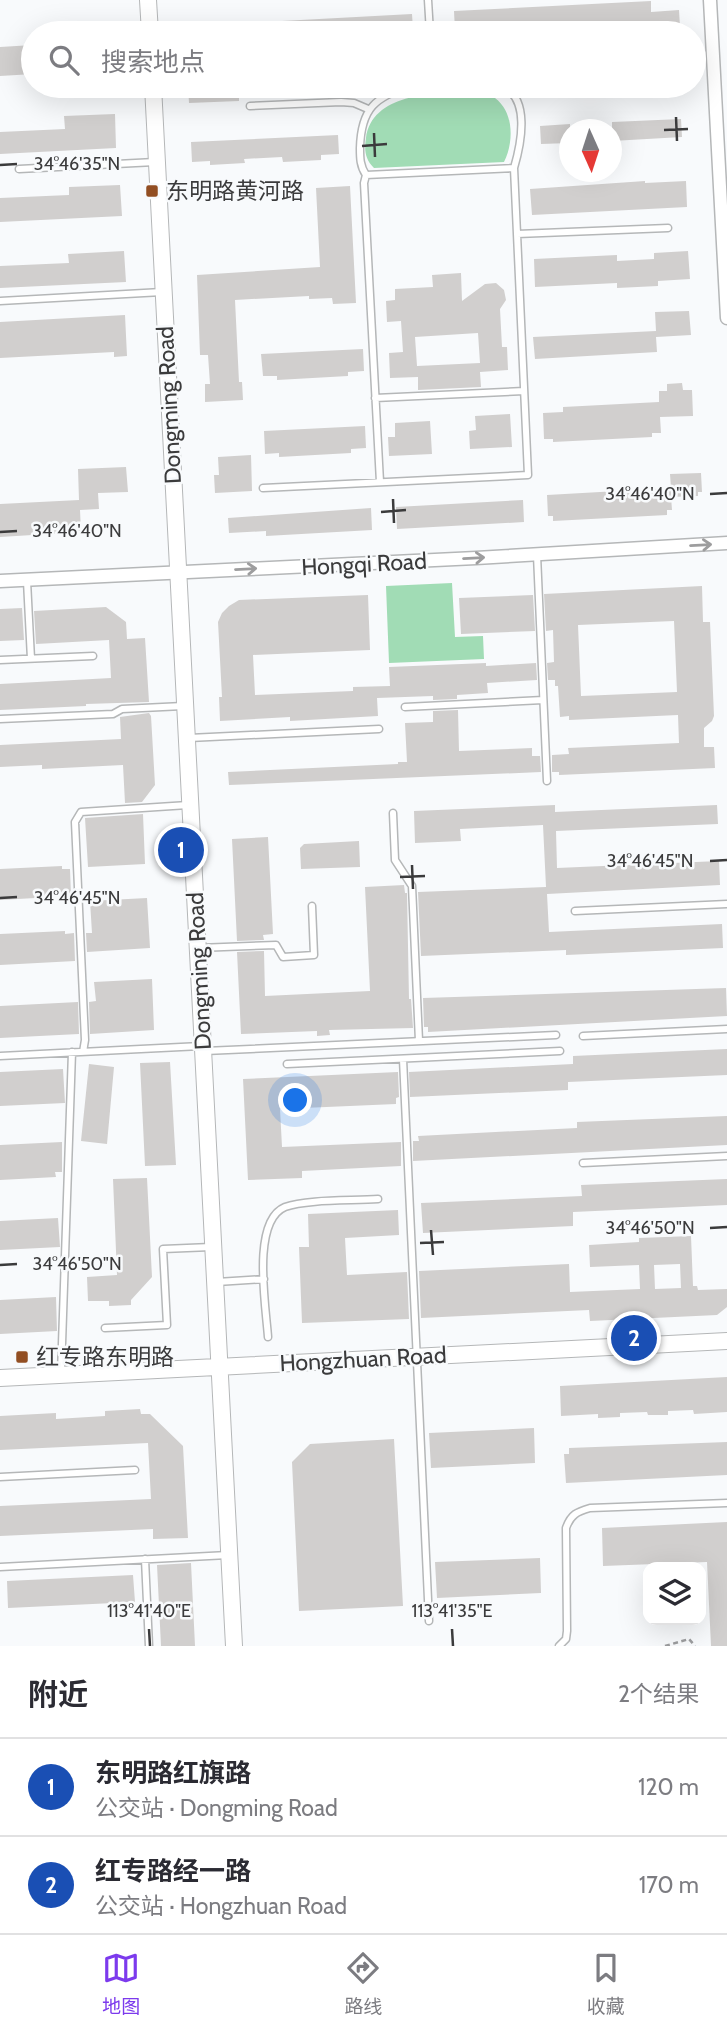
<!DOCTYPE html>
<html lang="zh">
<meta charset="utf-8">
<style>
body{margin:0;font-family:Cabin,"Noto Sans SC",sans-serif;background:#f2f2f3;color:#2b2b33}
.controls{position:absolute;right:21px;bottom:21px;display:grid;overflow:hidden;border-radius:14px;box-shadow:0 7px 28px #0002}
.controls button{width:63px;height:63px;display:grid;place-items:center;padding:0;border:0;border-bottom:2px solid #e1e1e2;background:#fff;color:#2b2b33;font:35px sans-serif}
.compass{position:absolute;left:559px;top:119px;width:63px;height:63px;border-radius:50%;background:#fff;box-shadow:0 7px 28px #0002;rotate:177deg}
.you{position:absolute;left:296px;top:1101px;width:24px;height:24px;margin:-18px;border:5px solid #fff;border-radius:50%;background:#1a73e8;box-shadow:0 0 0 10px #1a73e833}
.badge{display:grid;place-items:center;width:46px;height:46px;border-radius:50%;background:#7c3aed;color:#fff;font-size:23px;font-weight:700}
.pin{position:absolute;translate:-50% -50%;border:4px solid #fff;box-shadow:0 2px 7px #0006}
.list{margin:0;padding:0;list-style:none}
h2{display:flex;justify-content:space-between;align-items:center;height:91px;margin:0;padding:0 28px;font-size:30px}
h2 small{font-size:23px;font-weight:400;color:#7c7c81}
.list li{display:grid;grid-template-columns:46px 1fr auto;gap:21px;align-items:center;box-sizing:border-box;height:98px;padding:0 28px;border-top:2px solid #e1e1e2}
.list b{display:block;font-size:26px;white-space:nowrap}
.list p{margin:0;font-size:23px;white-space:nowrap;color:#7c7c81}
.list em{font-size:23px;font-style:normal;color:#7c7c81}
.icon{flex:none;width:38px;height:38px;fill:none;stroke:currentColor;stroke-width:2;stroke-linecap:round;stroke-linejoin:round}
.map{position:relative;flex:none;width:727px;height:1646px;overflow:hidden}
.search{position:absolute;background:#fff;box-shadow:0 7px 28px #0002;left:21px;right:21px;top:21px;height:77px;display:flex;align-items:center;gap:18px;box-sizing:border-box;padding:0 24px;border-radius:38px;color:#7c7c81;font-size:26px}
.sheet{height:287px;background:#fff}
nav{display:flex;justify-content:space-around;align-items:center;box-sizing:border-box;height:98px;border-top:2px solid #e1e1e2;background:#fff;font-size:19px;color:#7c7c81}
nav a{display:grid;justify-items:center;gap:4px}
nav .on{color:#7c3aed}
.map>svg:first-child{display:block}
</style>
<div class="map">
<svg width="727" height="1646" viewBox="0 0 727 1646">
<rect width="100%" height="100%" fill="#f8fafc"/>
<!-- green -->
<path fill="#a1dcb5" d="M467,91C476,92 487,93 495,98C514,112 514,142 504,162L374,168C365,159 364,150 366,138C372,94 432,93 467,91Z
M452,583L455,637L483,636L484,659L389,663L386,586Z"/>
<!-- building -->
<path fill="#d1cfce" fill-rule="evenodd" d="M651,1V12L679,10L680,27L652,28V21L587,24V33H516V28L455,31L454,11Z
M412,14L413,30L345,33H247L246,23Z
M33,45V74L0,76V47Z
M188,86H239V101L189,103Z
M115,114L116,148L0,154V132L65,129L64,116Z
M681,119L682,137L612,141V122Z
M570,124V143L541,144L540,126Z
M338,135L339,154L321,155V160L283,162L282,157L244,159L245,163L210,165V161L192,162L191,142Z
M645,181V183L686,181L687,207L532,215L530,189Z
M120,185L122,216L0,222V198L69,195V187Z
M350,186L356,303L333,304L332,298L309,299V296L235,300L239,382H242L243,400L205,402V384H210L208,355H200L197,275L320,267L316,188Z
M124,251L126,282L0,288V266L69,263L68,254Z
M688,251L690,279L658,281V286L617,288V283L535,287L534,259L617,255V261L654,259V253Z
M461,273L462,301L485,284L496,283L504,290L506,300L500,309L502,347H507L508,370L480,372L481,387L418,390V377L390,378L389,353L403,352L401,321L387,322L386,301L395,300V289L433,287L432,275ZM478,333L480,363L417,366L415,337Z
M689,311L691,335L656,337L657,352L535,359L533,337L656,331L655,312Z
M125,315L127,356L114,357V352L0,358V322Z
M363,349L364,371L348,372V376L277,380V376H263L261,354Z
M682,383L683,390H692L693,416L660,417L661,433H652V437L553,442V439H544L543,413L563,412V407L659,402V391H667V384Z
M510,414L512,447L470,449L469,431L476,430L475,416Z
M430,421L432,454L389,456L388,437H395V423Z
M365,426L366,448L351,449V453L279,457V453L265,454L264,431Z
M251,455L252,491L215,493L214,475H219L218,457Z
M126,467L128,492L98,493L99,509L80,510L81,532L0,537V504L79,500L78,469Z
M701,473L702,492H698V496L671,497L672,510H667V515L553,521V516H548L547,495L671,488L670,474Z
M523,500L524,522L397,529L396,507Z
M371,508L372,530L266,536V531L229,533L228,518Z
M702,586L703,622H710L714,716L712,721L704,728V747H714L715,768L559,775V772H552V755L569,754L568,748L679,743L678,715L569,720V716L560,717L558,686H555V680H548L547,663L554,662L553,630L546,631L544,594ZM674,621L677,692L581,696L578,625Z
M368,595L370,650L253,655L255,695L353,691V687L390,686L389,667L486,663V666L536,663L537,680L487,683L488,693L457,695V699L433,700V696L377,698L378,716L290,721V717L220,721L219,697H222L218,622L222,613L229,606L239,600Z
M533,595L535,631L461,634L459,598Z
M106,607L126,622L127,639L145,638L149,702L86,704V706L0,710V684L111,678L109,640L36,644L34,611Z
M22,608L24,640L0,641V609Z
M458,710L459,751L532,748V756H540L541,772L229,785L228,772L398,764V762H407L405,723L433,722V711Z
M149,713L151,716L155,785L142,802L125,803L123,765L42,769V765L0,767V745L121,739L120,717Z
M555,805V812L717,805L718,824L556,831L557,868L719,861L720,885L547,894L549,932L722,924L723,948L566,955V950L421,956L418,892L546,887L543,825L460,829L461,841L415,843L414,811Z
M143,814L145,864L88,867L85,818Z
M268,837L273,934L263,935L264,940L237,941L232,839Z
M359,841L360,867L301,869L300,848L304,844Z
M62,866V869H70L71,896L0,900V869Z
M404,885L405,893H407L409,999H411L413,1028L329,1030L330,1035L317,1036V1031L241,1034L237,952L264,951L265,996L370,991L365,887Z
M147,898L150,948L87,952L86,933H92L90,901Z
M65,931V934L74,933L75,961L0,965V934Z
M152,979L154,1030L90,1034L89,1002L96,1001L94,982Z
M726,988L727,1016L428,1032V1027H424L423,998Z
M78,1002L79,1034L0,1038V1006Z
M727,1049V1075L568,1082V1090L410,1097L409,1072L573,1064V1056Z
M170,1062L176,1165L145,1166L140,1063Z
M89,1064L114,1067L107,1144L81,1141Z
M63,1069L65,1103L0,1106V1072Z
M398,1072L399,1097L396,1098V1104L280,1109L282,1147L401,1142V1166L302,1171V1178L248,1180L243,1079Z
M727,1116V1145L413,1161V1141H419L418,1136L577,1128V1122Z
M62,1142V1172H55L56,1177L0,1180V1145Z
M147,1178L152,1277L131,1300V1305L109,1306V1301H88L87,1277L117,1275L113,1179Z
M727,1179V1205L573,1212V1226L423,1233L421,1203L582,1196L581,1185Z
M398,1210L399,1235L345,1238L347,1275L407,1272L409,1319L302,1323L299,1247H309L308,1214Z
M58,1218L60,1247L0,1250V1221Z
M691,1236L693,1286H697L698,1290L727,1289V1307L717,1315L590,1321L589,1310L421,1318L419,1271L569,1264L570,1292L640,1289L639,1265L590,1267L589,1245L639,1242V1238ZM680,1264L681,1288L655,1289L654,1265Z
M56,1297L57,1331L0,1334V1300Z
M727,1377V1412L694,1414L693,1410L668,1411V1415H648L647,1412L620,1413V1417L598,1418V1414L561,1416L560,1386Z
M140,1409L141,1414H150L183,1446L188,1538L153,1539V1529L0,1536V1506L151,1499L148,1443L0,1450V1416L56,1413V1419L105,1416V1411Z
M534,1428L535,1463L431,1468L429,1433Z
M394,1439L403,1606L299,1611L292,1462L310,1444Z
M727,1442V1475L566,1483L564,1454H569V1448Z
M727,1522V1646H711L707,1562L603,1566L602,1528Z
M540,1558L541,1593L437,1598L435,1562Z
M191,1563L195,1646H161L157,1565Z
M133,1575L135,1602L8,1608L7,1581Z"/>
<g fill="none" stroke-linecap="round" stroke-linejoin="round">
<defs>
<path id="service" d="M428,0L430,33
M250,106L341,102L354,103L368,109
M19,169L155,162
M366,175L514,168C521,144 531,97 501,86
M517,234L668,228
M0,301L162,292
M375,398L524,391
M380,482L364,183L366,175C360,166 360,158 360,148C361,109 375,96 412,86
M263,488L528,475L514,168
M537,555L547,781
M27,581L31,659
M0,660L93,656
M405,707L543,700
M0,719L113,714L122,709L183,706
M189,738L379,729
M393,813L395,860L412,886L419,1041
M575,911L727,904
M198,948L276,945L283,957L314,955L312,906
M583,1036L727,1029
M205,1051L556,1035
M83,1052L85,1040L75,822L81,812L188,805
M0,1056L201,1046
M403,1059L429,1621
M287,1064L560,1051
M583,1163L727,1156
M217,1282L264,1279
M105,1328L167,1325L163,1249L211,1247
M268,1337C266,1307 251,1221 285,1207C307,1199 353,1201 378,1199
M61,1373L72,1052
M0,1477L135,1470
M145,1559L149,1646
M0,1567L228,1555
M559,1646L566,1639L567,1631L566,1528C571,1514 577,1512 590,1508L727,1503"/>
<path id="minor" d="M710,0L727,318
M0,581L476,558L727,543"/>
<path id="tertiary" d="M148,0L150,33
M153,86L234,1646
M0,1378L727,1341"/>
</defs>
<!-- service casing -->
<use href="#service" stroke="#b5b7b8" stroke-width="9"/>
<!-- minor casing -->
<use href="#minor" stroke="#b5b7b8" stroke-width="15"/>
<!-- tertiary casing -->
<use href="#tertiary" stroke="#b5b7b8" stroke-width="18"/>
<!-- path -->
<path stroke="#9c9d9f" stroke-width="2.5" stroke-dasharray="5 3.5" stroke-linecap="butt" d="M665,1646L689,1639L695,1646"/>
<!-- service -->
<use href="#service" stroke="#fff" stroke-width="6"/>
<!-- minor -->
<use href="#minor" stroke="#fff" stroke-width="12"/>
<!-- tertiary -->
<use href="#tertiary" stroke="#fff" stroke-width="16"/>
</g>
<!-- one-way arrows -->
<defs><path id="oneway-shaft" d="M-6 0H5M1.5-3L5.5 0L1.5 3" fill="none" stroke-width="1.6" stroke-linecap="round" stroke-linejoin="round" transform="scale(1.75)"/></defs>
<g stroke="#9d9d9e">
<use href="#oneway-shaft" transform="translate(701 545) rotate(-3)"/>
<use href="#oneway-shaft" transform="translate(474 558) rotate(-3)"/>
<use href="#oneway-shaft" transform="translate(246 569) rotate(-3)"/>
</g>
<!-- ticks -->
<path fill="none" stroke="#3b3b3c" stroke-width="2.5" d="M676,117L677,141M664,130L688,129M374,133L375,157M362,146L387,144M0,165L17,164M710,494L727,493M393,499L394,523M381,512L406,510M0,532L17,531M710,861L727,860M412,865L413,889M400,877L425,876M0,898L17,897M710,1228L727,1227M431,1230L433,1255M420,1243L444,1242M0,1265L17,1264M149,1629L150,1646M452,1629L453,1646"/>
<!-- markers -->
<g fill="#924e22" stroke="#f8fafc" stroke-width="2.5">
<rect x="145" y="184" width="14" height="14" rx="3.5"/>
<rect x="15" y="1350" width="14" height="14" rx="3.5"/>
</g>
<g text-anchor="middle" dominant-baseline="central" stroke-width="5" stroke-linejoin="round" paint-order="stroke">
<!-- poi labels -->
<g font-size="23" fill="#3b3b3c" stroke="#f8fafc" text-anchor="start">
<text x="166" y="191">东明路黄河路</text>
<text x="36" y="1357">红专路东明路</text>
</g>
<!-- street labels -->
<g font-size="23" fill="#3b3b3c" stroke="#f8fafc">
<text transform="translate(169 405) rotate(-93)">Dongming Road</text>
<text transform="translate(364 564) rotate(-3)">Hongqi Road</text>
<text transform="translate(199 971) rotate(-93)">Dongming Road</text>
<text transform="translate(363 1359) rotate(-3)">Hongzhuan Road</text>
</g>
</g>
<g font-size="18" text-anchor="middle" fill="#3b3b3c" stroke="#f8fafc" stroke-width="5" stroke-linejoin="round" paint-order="stroke">
<text x="77" y="170">34°46'35"N</text>
<text x="650" y="500">34°46'40"N</text>
<text x="77" y="537">34°46'40"N</text>
<text x="650" y="867">34°46'45"N</text>
<text x="77" y="904">34°46'45"N</text>
<text x="650" y="1234">34°46'50"N</text>
<text x="77" y="1270">34°46'50"N</text>
<text x="149" y="1617">113°41'40"E</text>
<text x="452" y="1617">113°41'35"E</text>
</g>
</svg>
<div class="controls">
<button><svg class="icon" aria-label="layers" viewBox="0 0 24 24"><path d="M12 4l9 5-9 5-9-5zM3 14l9 5 9-5"/></svg></button>
</div>
<svg class="compass" viewBox="-18 -18 36 36"><path d="M0-13l5 13h-10z" fill="#e53935"/><path d="M0 13l5-13h-10z" fill="#7c7c81"/></svg>
<div class="you"></div>
<div class="pin badge" style="left:181px;top:850px;background:#1a4fb4">1</div>
<div class="pin badge" style="left:634px;top:1338px;background:#1a4fb4">2</div>
<div class="search"><svg class="icon" aria-label="search" viewBox="0 0 24 24"><circle cx="10" cy="10" r="6"/><path d="M15 15l6 6"/></svg>搜索地点</div>
</div>
<section class="sheet">
<h2>附近<small>2个结果</small></h2>
<ul class="list">
<li><span class="badge" style="background:#1a4fb4">1</span><div><b>东明路红旗路</b><p>公交站 · Dongming Road</p></div><em>120 m</em></li>
<li><span class="badge" style="background:#1a4fb4">2</span><div><b>红专路经一路</b><p>公交站 · Hongzhuan Road</p></div><em>170 m</em></li>
</ul>
</section>
<nav>
<a class="on"><svg class="icon" aria-label="map" viewBox="0 0 24 24"><path d="M3 6l6-2 6 2 6-2v14l-6 2-6-2-6 2zM9 4v14M15 6v14"/></svg>地图</a>
<a><svg class="icon" aria-label="directions" viewBox="0 0 24 24"><path d="M12 3l9 9-9 9-9-9zM9 14v-3h6M13 9l2 2-2 2"/></svg>路线</a>
<a><svg class="icon" aria-label="saved" viewBox="0 0 24 24"><path d="M7 4h10v16l-5-4-5 4z"/></svg>收藏</a>
</nav>
